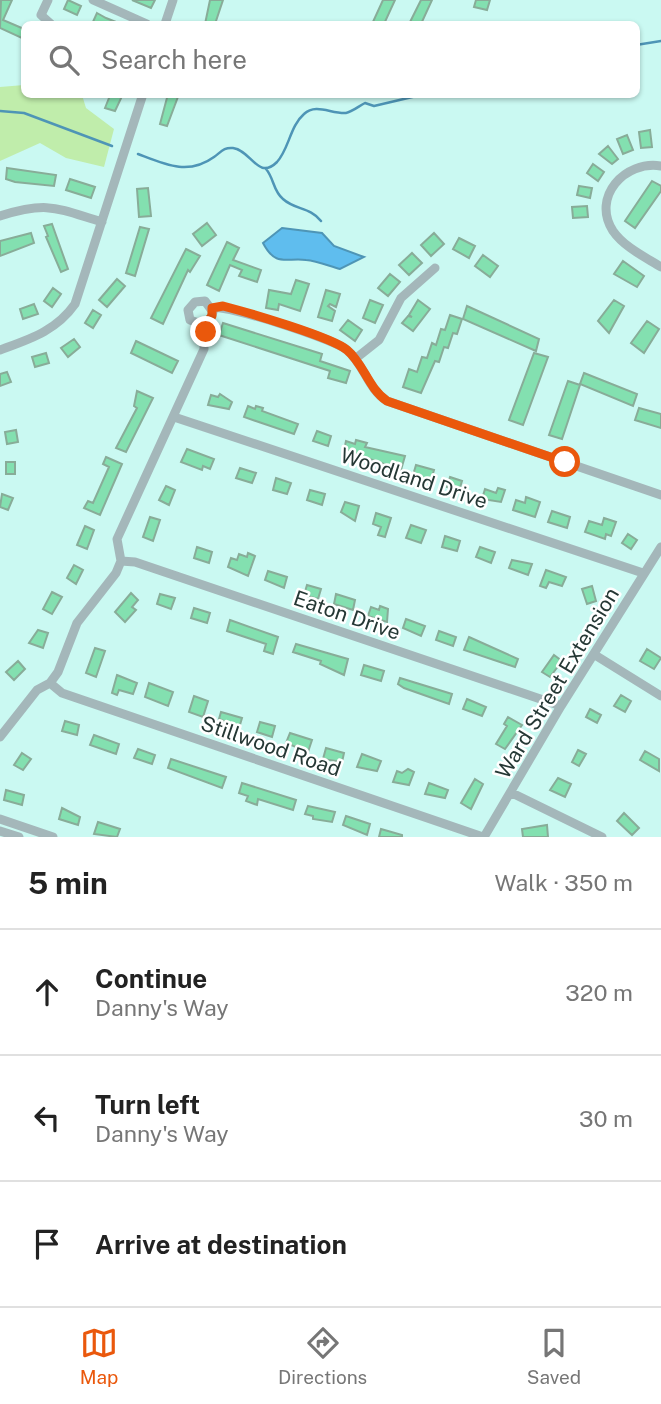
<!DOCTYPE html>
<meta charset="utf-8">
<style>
body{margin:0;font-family:"Public Sans",sans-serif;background:#f6f6f6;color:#222}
.stop{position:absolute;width:21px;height:21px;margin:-16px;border:5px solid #ea580c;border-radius:50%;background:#fff}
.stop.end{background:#ea580c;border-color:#fff;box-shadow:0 2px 7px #0008}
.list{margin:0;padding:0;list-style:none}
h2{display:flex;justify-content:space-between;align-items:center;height:91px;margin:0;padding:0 28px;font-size:30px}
h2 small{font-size:23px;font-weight:400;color:#767676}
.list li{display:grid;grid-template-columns:46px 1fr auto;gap:21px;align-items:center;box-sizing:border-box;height:126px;padding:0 28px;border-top:2px solid #e0e0e0}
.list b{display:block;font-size:26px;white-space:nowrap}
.list p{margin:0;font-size:23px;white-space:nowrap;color:#767676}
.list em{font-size:23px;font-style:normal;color:#767676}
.icon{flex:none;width:38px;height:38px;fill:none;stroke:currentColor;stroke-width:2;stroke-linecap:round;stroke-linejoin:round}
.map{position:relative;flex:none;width:661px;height:837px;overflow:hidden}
.search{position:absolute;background:#fff;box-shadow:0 2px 5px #0004;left:21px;right:21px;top:21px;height:77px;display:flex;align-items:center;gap:18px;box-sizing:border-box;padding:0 24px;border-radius:10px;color:#767676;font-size:26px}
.sheet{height:469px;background:#fff}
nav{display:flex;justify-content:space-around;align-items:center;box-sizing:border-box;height:98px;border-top:2px solid #e0e0e0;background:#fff;font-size:19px;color:#767676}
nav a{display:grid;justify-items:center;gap:4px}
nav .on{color:#ea580c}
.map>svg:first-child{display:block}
</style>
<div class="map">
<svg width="661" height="837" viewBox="0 0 661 837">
<rect width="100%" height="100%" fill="#caf9f2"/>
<!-- green -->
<path fill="#c0edab" d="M24,85V94L82,95L86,108L114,129L104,167L66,158L40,143L0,161V87Z"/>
<!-- water -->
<path fill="#5fbdee" stroke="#4e95b6" stroke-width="2" d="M282,228L322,233L334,246L364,257L340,269C329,266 317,261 306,260C287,257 276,268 263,243Z"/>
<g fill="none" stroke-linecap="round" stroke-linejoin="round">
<!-- stream -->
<path stroke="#4e95b6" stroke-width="2.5" d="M636,45L661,41
M0,111L24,113L112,146
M138,154C164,164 188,176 214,157C221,152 224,147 233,148C251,150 258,181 277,162C289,149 290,126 304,114C316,103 331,114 346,113C352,112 359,106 365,103L374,106L425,94
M266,169C274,178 273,191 283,199C295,210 310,207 321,221"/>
</g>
<!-- building -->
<path fill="#83e0b0" stroke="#88ac98" stroke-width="2" d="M1,0H12L3,20L24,29V39L0,28Z
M68,0L81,6L77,15L64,9Z
M132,0H155L151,8Z
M210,0H223L215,24H205Z
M383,0H395L384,24H372Z
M421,0H432L421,24H409Z
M476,0H490L487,10L474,7Z
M97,13L106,18L121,24H92Z
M103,94H123L115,111L105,108L109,98Z
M168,94H179L167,126L160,124Z
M650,130L652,147L641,148L639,132Z
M627,135L633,150L623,154L617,139Z
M608,146L618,159L612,164L599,154Z
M593,164L604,172L598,181L587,173Z
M7,168L56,175L54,186L15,182L6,179Z
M70,179L95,187L91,198L66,190Z
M652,181L661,186V191L635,228L625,221Z
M579,186L592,188L590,198L577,195Z
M148,188L151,216L139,217L137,189Z
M587,206L588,217L573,218L572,207Z
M207,223L216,235L202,246L193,234Z
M52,224L68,269L61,272L46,237L48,236L44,226Z
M140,227L149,229L135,276L126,273Z
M31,233L34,243L0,256V241Z
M434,233L444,244L431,256L421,245Z
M459,238L475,246L469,258L453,249Z
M227,242L239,248L233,260L261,270L257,282L239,276L242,270L230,265L219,291L207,285Z
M186,249L200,256L190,272L188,270L163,324L151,318Z
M412,253L422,263L409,275L399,265Z
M483,255L498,266L490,277L475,266Z
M623,261L644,276L637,287L614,274Z
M390,274L400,282L388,296L378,288Z
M117,279L125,286L107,307L99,300Z
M296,280L309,284L300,311L279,304L278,310L266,308L269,290L291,294Z
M53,288L61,294L52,307L44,301Z
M326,290L340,294L336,307L330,304L328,306L335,311L332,321L318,317Z
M370,300L383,305L375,323L363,318Z
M418,300L430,309L413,331L402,323L408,316L412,317L409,315Z
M614,300L624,306L609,333L598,321Z
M34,304L38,314L23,319L20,309Z
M467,306L539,339L536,351L463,319Z
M93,310L101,315L93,328L85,323Z
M450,315L462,319L457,334L453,333L448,348L444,347L439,362L435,361L421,393L403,387L409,369L417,372L422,357L427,358L432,343L436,345L441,329L445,330Z
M348,320L362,330L355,341L340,330Z
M647,321L659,329L644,353L631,343Z
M223,323L322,354L320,361L350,371L346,383L328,378L330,371L219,335Z
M74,339L80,347L68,357L61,348Z
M136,341L178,361L172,373L131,353Z
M46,353L49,363L35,367L32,357Z
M534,353L548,357L523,425L509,420Z
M7,372L11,382L0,386V374Z
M584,373L637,394L633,406L580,384Z
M568,381L580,385L562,439L549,435Z
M137,391L153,398L126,452L116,448L137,408L134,406Z
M220,394L232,402L229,409L208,405L211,395L218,397Z
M248,406L255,409L256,406L263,408L262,411L298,424L294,434L244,417Z
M639,408L661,414V428L635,420Z
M16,430L18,442L7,444L5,432Z
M317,431L331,436L328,446L313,441Z
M356,440L367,443L365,447L405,456L401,470L344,450L346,441L355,444Z
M187,449L214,459L210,469L203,466L202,470L181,462Z
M106,457L122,464L100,515L84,508L88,501L93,503L109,467L103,464Z
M6,462H15V474H6Z
M416,465L434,470L431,481L413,475Z
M240,468L256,473L252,483L236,478Z
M450,477L462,481L459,491L447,487Z
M276,478L291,483L287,494L273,490Z
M166,486L175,490L169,505L159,500Z
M498,488L505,490L501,502L482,499L485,489L496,493Z
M310,490L325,494L322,505L307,500Z
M2,494L13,498L8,510L0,507Z
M526,497L540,502L535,517L513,510L516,500L525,503Z
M345,502L359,506L355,521L341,512Z
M552,511L570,517L567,528L548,522Z
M376,513L391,518L385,537L378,535L381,527L373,524Z
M150,517L160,520L153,541L143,537Z
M604,518L616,522L611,536L606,534L605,539L585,532L589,521L602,525Z
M411,525L426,530L421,543L406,538Z
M85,526L94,530L87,549L77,545Z
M628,534L637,540L631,549L622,543Z
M445,536L460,541L457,551L442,547Z
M197,547L212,552L209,563L194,558Z
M480,547L495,552L491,563L476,557Z
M248,553L255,556L248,576L228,567L231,558L237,560L239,554L247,557Z
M512,560L532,564L528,575L509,568Z
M74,565L83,570L76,584L67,578Z
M546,570L566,577L562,586L549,582L546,588L540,586Z
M268,571L287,577L284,588L265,580Z
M307,585L321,589L318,599L304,595Z
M592,586L596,601L587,604L582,589Z
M52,592L62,597L52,614L43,609Z
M131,593L138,600L132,607L136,610L125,622L115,612Z
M160,594L175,598L171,609L157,604Z
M336,594L355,600L353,610L334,604Z
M380,606L388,609L387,622L368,616L371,607L379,610Z
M194,608L210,613L207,623L191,618Z
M406,619L425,626L421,636L403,628Z
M230,620L278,637L273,654L264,651L266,644L227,631Z
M38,630L48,633L43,648L29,643Z
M439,631L456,637L453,646L436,640Z
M469,637L518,659L515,667L464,650Z
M296,644L348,659L344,675L320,664L321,661L293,652Z
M95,648L105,651L96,677L86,673Z
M647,649L661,658L654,669L640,661Z
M554,655L562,661L550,677L542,672Z
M18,661L25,669L14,680L6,672Z
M364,665L384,671L381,681L361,675Z
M117,675L137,683L133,694L119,690L117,695L112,693Z
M400,678L452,694L449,704L404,688L398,684Z
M149,683L173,692L168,706L145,697Z
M621,695L631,701L625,712L614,706Z
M194,696L208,701L203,717L189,712Z
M467,699L486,707L482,716L463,709Z
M590,709L601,715L597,723L586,717Z
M221,712L242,718L239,728L219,719Z
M508,717L522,725L505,749L496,744L507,726L504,724Z
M65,721L79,725L77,735L62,731Z
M260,722L275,726L272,737L257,732Z
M290,733L312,740L308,752L286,743Z
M94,735L119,744L116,754L90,745Z
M326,748L344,753L342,762L323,759Z
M138,749L155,755L152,764L134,758Z
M578,750L586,754L579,766L572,762Z
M645,751L659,759V771L640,760Z
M22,753L31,759L23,770L14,765Z
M362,754L381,761L377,771L357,767Z
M171,759L226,777L222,788L168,768Z
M408,769L414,772L409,785L393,782L397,771L402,773Z
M558,778L571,784L565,797L550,790Z
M475,779L483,784L471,809L461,803Z
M242,783L296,800L293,810L258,799L257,805L246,801L248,796L239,793Z
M429,783L448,790L445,798L425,794Z
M6,790L24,795L22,805L4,800Z
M308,806L335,812L332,822L313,819V816L305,814Z
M62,808L80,817L78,825L59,819Z
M624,813L639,828L632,835L617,821Z
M346,816L370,824L367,835L343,825Z
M98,822L120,829L117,837L94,834Z
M547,825L548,837H523L522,829Z
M381,829L402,835V837H379Z"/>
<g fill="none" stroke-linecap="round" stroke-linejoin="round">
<!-- minor -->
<path stroke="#a4b7ba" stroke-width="9" d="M48,0L41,15L51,24
M93,0L147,24
M165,24L173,0
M661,166C625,160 591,197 613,231C624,247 645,257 661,267
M0,216C48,201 56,208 102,222
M212,308C226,304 334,339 347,350C364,364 367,388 387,401L661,495
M0,350C30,339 56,331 75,304L143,94
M355,359L379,340L401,298L435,268
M174,417L643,573
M121,561L135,562L561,706
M595,655L661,696
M50,683L62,693L483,837
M0,737L37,690L50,683L58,672L77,623L116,573L121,561L117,539L204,349V325L210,320L213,312L205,301L195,302L188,310L190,320L204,325
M512,793L602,837
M0,819L53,837
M0,831L19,837
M484,837L561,706L661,547"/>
</g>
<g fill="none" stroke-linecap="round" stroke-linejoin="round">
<!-- route -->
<path stroke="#ea580c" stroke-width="9" d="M206,332L204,325L212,316V308L223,306C246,312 332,337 347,350C364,364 368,388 387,401L565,462"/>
</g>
<g text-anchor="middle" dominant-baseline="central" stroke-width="5" stroke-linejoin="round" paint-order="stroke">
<!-- street labels -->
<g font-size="21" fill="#253835" stroke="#fff">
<text transform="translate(414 478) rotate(18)">Woodland Drive</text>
<text transform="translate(347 615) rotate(19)">Eaton Drive</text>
<text transform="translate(557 683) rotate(-59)">Ward Street Extension</text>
<text transform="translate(271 746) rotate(19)">Stillwood Road</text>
</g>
</g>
</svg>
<div class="stop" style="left:565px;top:462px"></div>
<div class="stop end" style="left:206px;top:332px"></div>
<div class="search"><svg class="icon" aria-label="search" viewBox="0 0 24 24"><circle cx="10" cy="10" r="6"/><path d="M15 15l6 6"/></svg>Search here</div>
</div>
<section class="sheet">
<h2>5 min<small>Walk · 350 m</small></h2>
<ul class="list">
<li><svg class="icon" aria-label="ahead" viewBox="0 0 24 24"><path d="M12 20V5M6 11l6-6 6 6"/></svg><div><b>Continue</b><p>Danny's Way</p></div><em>320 m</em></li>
<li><svg class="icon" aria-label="left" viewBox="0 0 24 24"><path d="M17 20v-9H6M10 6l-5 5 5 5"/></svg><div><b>Turn left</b><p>Danny's Way</p></div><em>30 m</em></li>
<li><svg class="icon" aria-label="arrive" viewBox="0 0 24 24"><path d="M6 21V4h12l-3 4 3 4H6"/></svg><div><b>Arrive at destination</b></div></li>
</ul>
</section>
<nav>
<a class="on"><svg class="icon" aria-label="map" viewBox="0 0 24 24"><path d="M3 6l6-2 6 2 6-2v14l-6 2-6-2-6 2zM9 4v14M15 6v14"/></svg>Map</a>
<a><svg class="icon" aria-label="directions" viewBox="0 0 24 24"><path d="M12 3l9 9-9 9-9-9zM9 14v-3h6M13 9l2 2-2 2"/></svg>Directions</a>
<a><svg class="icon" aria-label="saved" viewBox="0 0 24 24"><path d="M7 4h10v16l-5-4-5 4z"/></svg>Saved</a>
</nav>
